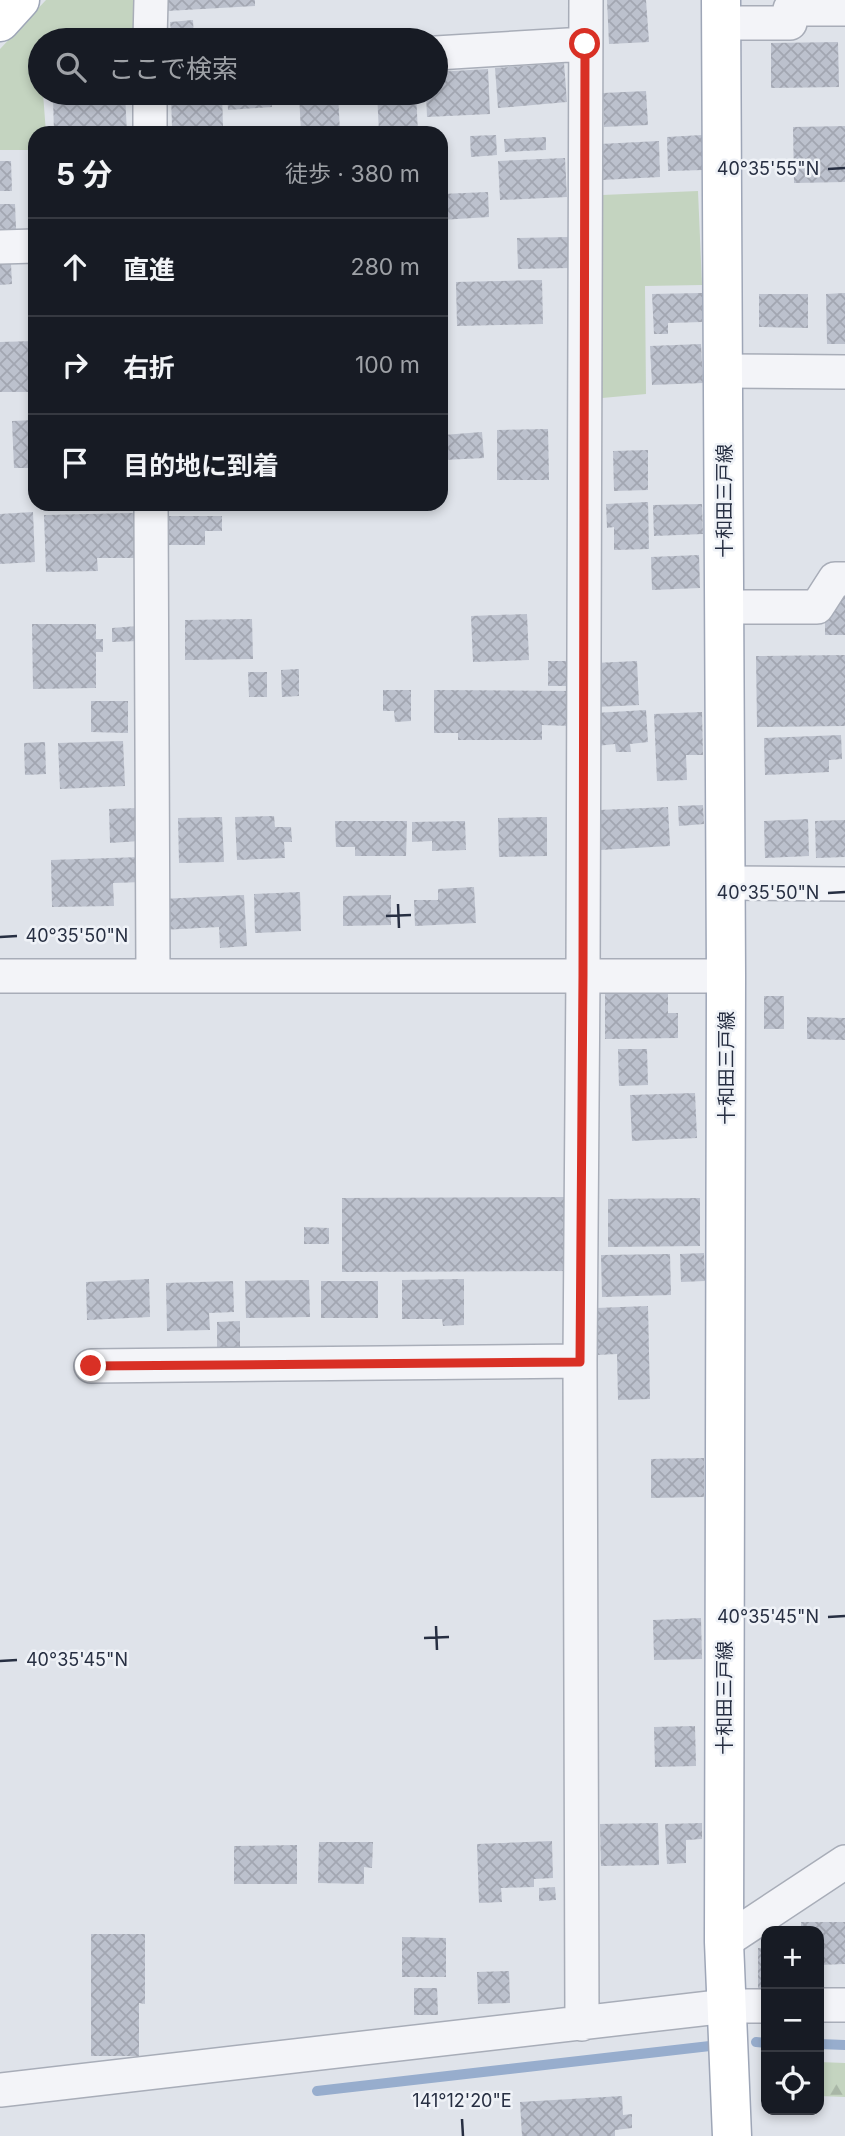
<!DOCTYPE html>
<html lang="ja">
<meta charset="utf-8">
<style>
body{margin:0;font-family:Inter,"Noto Sans JP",sans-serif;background:#242831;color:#f1f3f6}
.controls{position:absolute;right:21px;bottom:21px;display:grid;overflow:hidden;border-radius:14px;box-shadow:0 4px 10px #0003}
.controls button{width:63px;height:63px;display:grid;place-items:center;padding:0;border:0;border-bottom:2px solid #363941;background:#171b24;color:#f1f3f6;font:35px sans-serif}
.stop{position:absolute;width:21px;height:21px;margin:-16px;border:5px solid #d93025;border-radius:50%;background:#fff}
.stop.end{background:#d93025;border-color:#fff;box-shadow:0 2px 7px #0008}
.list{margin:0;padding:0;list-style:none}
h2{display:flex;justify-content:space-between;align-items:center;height:91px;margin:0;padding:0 28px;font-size:30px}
h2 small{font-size:23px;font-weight:400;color:#9ea1a6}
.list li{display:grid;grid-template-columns:46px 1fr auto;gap:21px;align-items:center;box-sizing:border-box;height:98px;padding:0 28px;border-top:2px solid #363941}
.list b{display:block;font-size:26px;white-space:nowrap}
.list em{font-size:23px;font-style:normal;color:#9ea1a6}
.icon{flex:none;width:38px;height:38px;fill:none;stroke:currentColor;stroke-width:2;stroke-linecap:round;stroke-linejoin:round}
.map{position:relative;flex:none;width:845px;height:2136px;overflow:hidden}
.search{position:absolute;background:#171b24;box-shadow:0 4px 10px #0003;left:28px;top:28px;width:420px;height:77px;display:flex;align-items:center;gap:18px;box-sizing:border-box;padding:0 24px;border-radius:38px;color:#9ea1a6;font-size:26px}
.panel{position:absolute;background:#171b24;box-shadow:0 4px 10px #0003;left:28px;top:126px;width:420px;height:385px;border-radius:21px}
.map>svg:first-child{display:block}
</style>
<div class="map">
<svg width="845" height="2136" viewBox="0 0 845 2136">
<defs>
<pattern id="forest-firs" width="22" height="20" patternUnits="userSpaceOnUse" patternTransform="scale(1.75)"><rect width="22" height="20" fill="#c4d4c0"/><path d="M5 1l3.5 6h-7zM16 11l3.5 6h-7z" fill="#a8b6a6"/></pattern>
<pattern id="building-cross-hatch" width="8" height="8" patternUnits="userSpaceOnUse" patternTransform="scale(1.75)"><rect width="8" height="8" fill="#bcc1cd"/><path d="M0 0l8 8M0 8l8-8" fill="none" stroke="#a2a6b1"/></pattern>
</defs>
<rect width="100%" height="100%" fill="#dfe3ea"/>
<!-- forest -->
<path fill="url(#forest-firs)" d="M819,2062L845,2063V2097L819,2096Z"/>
<!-- garden -->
<path fill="#c4d4c0" d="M46,0H137V39L40,40V93H43L46,133H35V150H0V49Z
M698,191L702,285L645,286L646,394L602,398V195Z"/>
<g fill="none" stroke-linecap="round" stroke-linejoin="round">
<!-- stream -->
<path stroke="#97adcd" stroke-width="10" d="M756,2042L766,2043
M819,2044L845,2045
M317,2091L710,2046"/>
</g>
<!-- building -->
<path fill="url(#building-cross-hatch)" d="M166,0H255V6L167,11Z
M607,0H646L649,42L609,44Z
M193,20L194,40H172L170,22Z
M838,42L839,87L771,88V43Z
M564,63L567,102L498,108L495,68Z
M488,69L490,114L427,117L426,93H436V72Z
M646,91L648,125L604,127L603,93Z
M171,93H222L223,126L172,128Z
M227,93H271L272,107L228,110Z
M299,93H338L340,133H301Z
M377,93H416L418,133H379Z
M125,94L127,133H54L53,97Z
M845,126V182L794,183L793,127Z
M496,135L497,155L471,157L470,136Z
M702,135L704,170L668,171L667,137Z
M546,137V150L505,152L504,139Z
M659,141L660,177L602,180L600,144Z
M565,158L567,197L500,200L498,161Z
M0,161H11L12,191H0Z
M488,192L489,217L441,220V194Z
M0,204H15L16,229L0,230Z
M570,237L571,268L518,269L517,238Z
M11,264L12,284L0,285V265Z
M542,280L543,324L457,326L456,282Z
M702,293V322L668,323V334H654L652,294Z
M845,293V344H827L826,294Z
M759,294H808V328L759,327Z
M35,341V392H0V342Z
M701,344L703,383L652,385L650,346Z
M35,420V468H14L12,421Z
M548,429L549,480H497V430Z
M482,432L484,458L444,460L443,435Z
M648,450V490L614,491L613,451Z
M648,502L649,549L614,550V527L607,528L606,504Z
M702,504L703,534L654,536L653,505Z
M33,512L35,562L0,564V514Z
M134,513L135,558H97L98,571L46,572L44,515Z
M166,516H222V531H205V545H166Z
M699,555L700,588L652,590L651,557Z
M845,595V635H825V617Z
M527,614L529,660L473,662L471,616Z
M252,619L253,659L185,660V620Z
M32,624H96V639H103V652H96V688L33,689Z
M138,626L139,641L112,642V628Z
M845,655V726L757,727L756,656Z
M548,661H575V686H548Z
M637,661L639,705L596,707L595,663Z
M299,669V696L282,697L281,670Z
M248,672H267V697H249Z
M383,690H411V721L395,722L394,711H383Z
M434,690L571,691V726L542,725V740H458V733H434Z
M91,701H128V733L91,732Z
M646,710L648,742L630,744L631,752H616L615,744L597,746L595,713Z
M702,712L703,755H686L687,780L657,781L654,714Z
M841,735L842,759L829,760V772L765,775L764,738Z
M123,741L125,786L60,789L58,743Z
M45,742L46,774L25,775L24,743Z
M703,805L704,824L679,826L678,806Z
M668,807L670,846L600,850L599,810Z
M138,808L140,841L110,843L109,809Z
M274,816L275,827H291L292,842H284L285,858L237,860L235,817Z
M222,817L224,862L179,863L178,818Z
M547,817V856L499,857L498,818Z
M808,819L809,856L765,858L764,821Z
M845,820V857L816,858L815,821Z
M335,821H407L406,856H355V847H336Z
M465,821L466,850L432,851V841L412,842V822Z
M141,857L142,882L113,883L114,906L52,907L51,860Z
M474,887L476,923L415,926L414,900H438V889Z
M300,892L301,931L255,933L254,894Z
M244,895L247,946L220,948L219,927L162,930L161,899Z
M391,895V925L343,926V896Z
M668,990V1013H678V1038L605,1039V991Z
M764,996H784V1029H764Z
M807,1017L845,1018V1040L807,1039Z
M618,1049H647L648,1085L619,1086Z
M695,1093L697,1138L632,1141L630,1095Z
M569,1197L570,1271L342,1272V1198Z
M700,1198V1246L608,1247V1199Z
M304,1227L329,1228V1244H304Z
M704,1253L705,1281L681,1282L680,1254Z
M670,1254L671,1295L602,1297L601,1255Z
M149,1279L150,1317L87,1320L86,1282Z
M464,1279V1325L443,1326L442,1319H402V1280Z
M309,1280L310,1317L246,1318L245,1281Z
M233,1281L234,1312L209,1313L210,1330L167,1331L166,1283Z
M321,1281H378V1318H321Z
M648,1306L650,1399L618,1400L617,1354L597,1355L596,1308Z
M240,1321V1350H217V1322Z
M704,1458V1497L651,1498V1459Z
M701,1618L702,1659L654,1660L653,1620Z
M695,1726L696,1766L655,1767L654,1727Z
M658,1823L659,1865L601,1866L600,1824Z
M702,1823V1839L686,1840V1863L667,1864L665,1824Z
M552,1841L553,1878L534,1879V1887L501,1888L502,1902L479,1903L477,1844Z
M319,1842H373L372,1868L364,1867V1884L318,1883Z
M297,1845V1884H234V1846Z
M555,1887L556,1900L539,1901V1888Z
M801,1922H845V1964L819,1965V1931H801Z
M91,1934H145V2004L139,2003V2056H91Z
M402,1937L446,1938V1977H402Z
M758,1948H766V1989H758Z
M509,1971L510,2003L478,2004L477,1972Z
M414,1988H437L438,2015H414Z
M622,2096L623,2115L632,2114V2128L615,2130V2136H522L520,2102Z"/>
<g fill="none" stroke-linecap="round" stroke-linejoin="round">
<defs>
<path id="minor" d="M722,23H790V9H845
M150,40L151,0
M436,53L585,44
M150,93V133
M0,247L35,246
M723,371L845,372
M151,504L153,976
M724,607H817L835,579H845
M725,883L845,884
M0,976H726
M91,1366L580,1361
M724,1942L845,1862
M819,2005H845
M582,2024L580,1361L583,975L586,0
M0,2090L727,2006H766"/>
<path id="major" d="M721,0L726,976L724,1942L732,2136
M0,22L20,0"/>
</defs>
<!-- minor casing -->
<use href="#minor" stroke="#a8adb8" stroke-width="36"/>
<!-- major casing -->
<use href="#major" stroke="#9ea6b7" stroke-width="41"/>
<!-- minor -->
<use href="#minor" stroke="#f3f4f8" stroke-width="33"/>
<!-- major -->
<use href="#major" stroke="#fff" stroke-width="38"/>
</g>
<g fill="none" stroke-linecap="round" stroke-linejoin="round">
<!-- route -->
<path stroke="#d93025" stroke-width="9" d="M91,1366L580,1362L583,975L585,44"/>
</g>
<!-- ticks -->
<path fill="none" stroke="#272f42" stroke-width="2.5" d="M828,169L845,168M828,893L845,892M398,904L399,928M386,916L411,915M0,937L17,936M828,1617L845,1616M436,1626L437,1650M424,1638L449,1637M0,1661L17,1660M462,2119L463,2136"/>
<g text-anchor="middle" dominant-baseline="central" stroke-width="5" stroke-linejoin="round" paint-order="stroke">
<!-- street labels -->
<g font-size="19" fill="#272f42" stroke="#eff2f7">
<text transform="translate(724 501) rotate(-90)">十和田三戸線</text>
<text transform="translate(726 1068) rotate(-90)">十和田三戸線</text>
<text transform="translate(724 1698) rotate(-90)">十和田三戸線</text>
</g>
</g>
<g font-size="18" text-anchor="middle" fill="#272f42" stroke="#eff2f7" stroke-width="5" stroke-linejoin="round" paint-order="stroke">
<text x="768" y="175">40°35'55"N</text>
<text x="768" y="899">40°35'50"N</text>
<text x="77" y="942">40°35'50"N</text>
<text x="768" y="1623">40°35'45"N</text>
<text x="77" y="1666">40°35'45"N</text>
<text x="462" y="2107">141°12'20"E</text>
</g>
</svg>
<div class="controls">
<button>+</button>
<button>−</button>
<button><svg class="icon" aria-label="locate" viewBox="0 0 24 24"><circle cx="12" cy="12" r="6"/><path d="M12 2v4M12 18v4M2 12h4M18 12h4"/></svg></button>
</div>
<div class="stop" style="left:585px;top:44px"></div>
<div class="stop end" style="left:91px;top:1366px"></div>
<div class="search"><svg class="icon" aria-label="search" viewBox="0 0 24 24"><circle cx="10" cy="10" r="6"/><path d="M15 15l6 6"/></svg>ここで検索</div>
<section class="panel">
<h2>5 分<small>徒歩 · 380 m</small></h2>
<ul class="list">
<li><svg class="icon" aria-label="ahead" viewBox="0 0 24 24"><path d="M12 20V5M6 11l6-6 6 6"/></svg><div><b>直進</b></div><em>280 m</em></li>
<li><svg class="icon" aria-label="right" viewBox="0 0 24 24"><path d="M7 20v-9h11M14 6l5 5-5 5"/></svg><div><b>右折</b></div><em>100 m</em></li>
<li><svg class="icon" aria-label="arrive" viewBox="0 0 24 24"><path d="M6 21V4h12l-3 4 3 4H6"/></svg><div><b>目的地に到着</b></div></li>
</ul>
</section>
</div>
